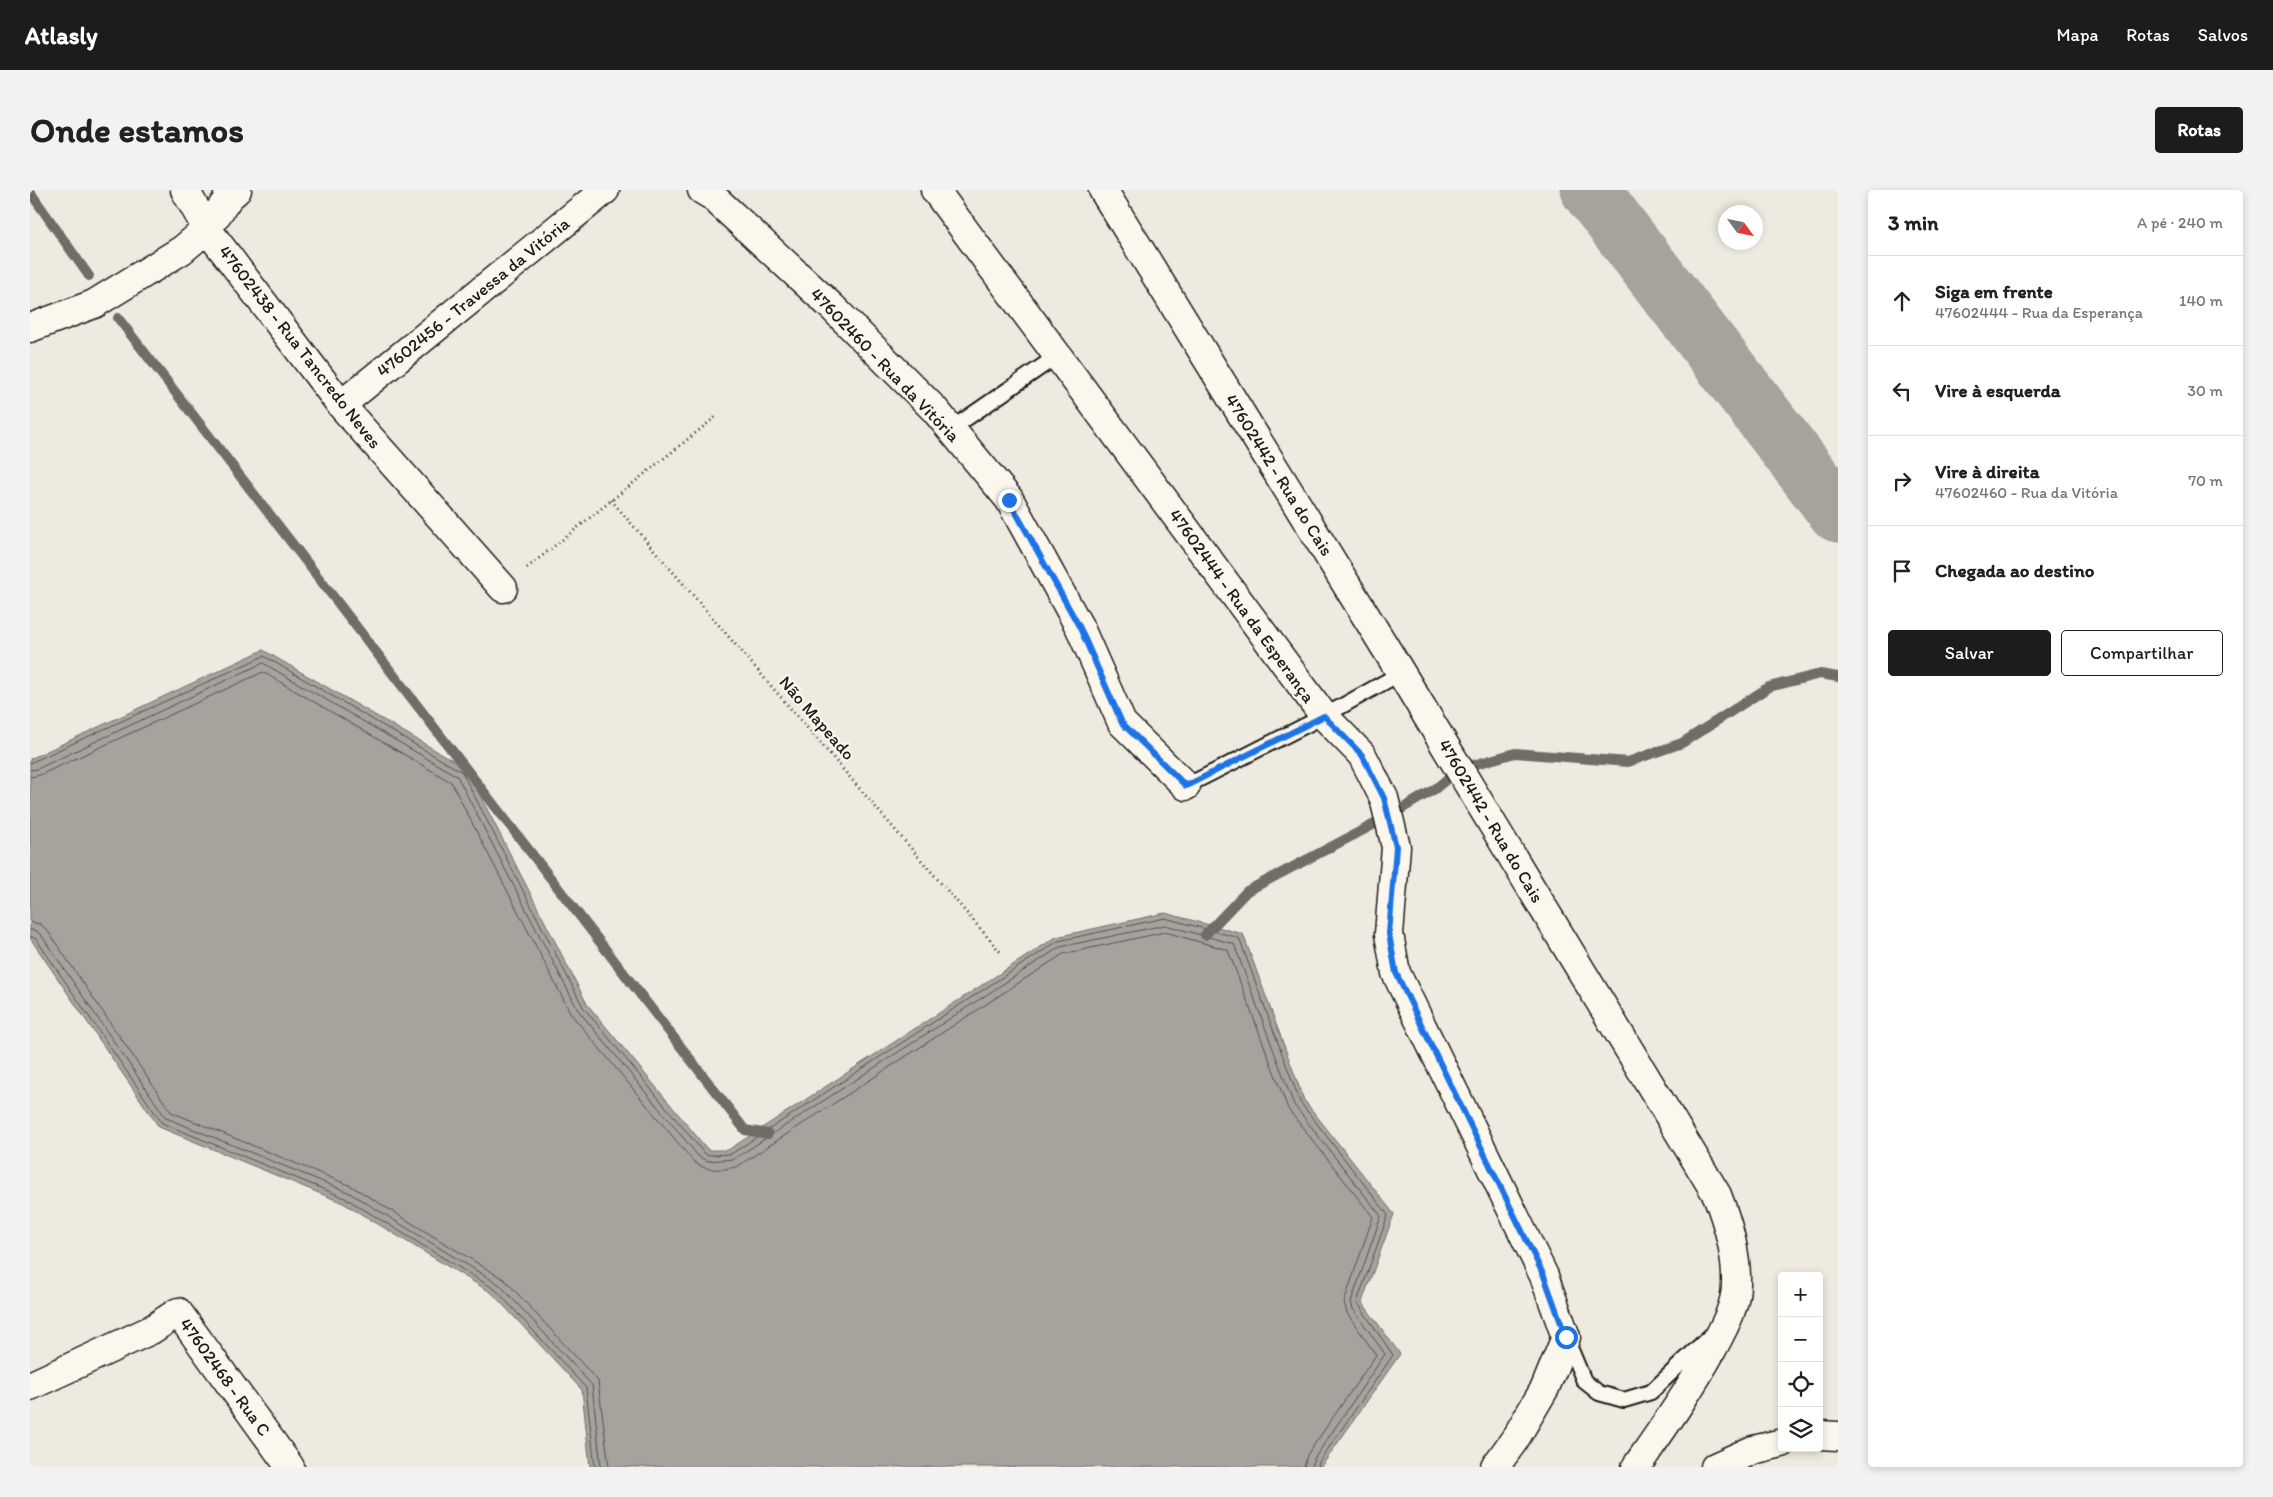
<!DOCTYPE html>
<html lang="pt">
<meta charset="utf-8">
<style>
body{margin:0;font-family:Itim,sans-serif;background:#f2f2f2;color:#202124}
.controls{position:absolute;right:15px;bottom:15px;display:grid;overflow:hidden;border-radius:5px;box-shadow:0 2px 8px #0003}
.controls button{width:45px;height:45px;display:grid;place-items:center;padding:0;border:0;border-bottom:1px solid #e0e0e0;background:#fff;color:#202124;font:25px sans-serif}
.compass{position:absolute;left:1688px;top:15px;width:45px;height:45px;border-radius:50%;background:#fff;box-shadow:0 2px 8px #0003;rotate:123deg}
.stop{position:absolute;width:15px;height:15px;margin:-11px;border:4px solid #1a73e8;border-radius:50%;background:#fff}
.stop.end{background:#1a73e8;border-color:#fff;box-shadow:0 1px 5px #0008}
.list{margin:0;padding:0;list-style:none}
h2{display:flex;justify-content:space-between;align-items:center;height:65px;margin:0;padding:0 20px;font-size:21px}
h2 small{font-size:16px;font-weight:400;color:#757577}
.list li{display:grid;grid-template-columns:32px 1fr auto;gap:15px;align-items:center;box-sizing:border-box;height:90px;padding:0 20px;border-top:1px solid #e0e0e0}
.list b{display:block;font-size:19px;white-space:nowrap}
.list p{margin:0;font-size:16px;white-space:nowrap;color:#757577}
.list em{font-size:16px;font-style:normal;color:#757577}
.actions{display:flex;gap:10px;padding:15px 20px}
.actions a{flex:1;padding:11px 0;border:1px solid #1c1c1c;border-radius:5px;text-align:center;font-size:18px;color:#1c1c1c}
.actions .main{background:#1c1c1c;color:#fff}
.icon{flex:none;width:28px;height:28px;fill:none;stroke:currentColor;stroke-width:2;stroke-linecap:round;stroke-linejoin:round}
.map{position:relative;flex:none;width:1808px;height:1277px;overflow:hidden;border-radius:5px}
header{display:flex;align-items:center;gap:30px;box-sizing:border-box;height:70px;padding:0 25px;background:#1c1c1c;color:#fff}
header strong{font-size:24px}
nav{display:flex;gap:28px;margin-inline-start:auto;font-size:18px}
.intro{display:flex;align-items:center;justify-content:space-between;box-sizing:border-box;height:120px;padding:0 30px}
h1{margin:0;font-size:35px}
.button{padding:12px 22px;border-radius:5px;background:#1c1c1c;color:#fff;font-size:18px;font-weight:700}
main{display:flex;gap:30px;padding:0 30px}
aside{flex:1;background:#fff;border-radius:5px;box-shadow:0 2px 8px #0003}
.map>svg:first-child{display:block}
</style>
<header>
<strong>Atlasly</strong>
<nav><a>Mapa</a><a>Rotas</a><a>Salvos</a></nav>
</header>
<div class="intro"><h1>Onde estamos</h1><a class="button">Rotas</a></div>
<main>
<div class="map">
<svg width="1808" height="1277" viewBox="0 0 1808 1277">
<rect width="100%" height="100%" fill="#eeeadf"/>
<filter id="ink" filterUnits="userSpaceOnUse"><feTurbulence type="fractalNoise" baseFrequency=".02" numOctaves="2"/><feDisplacementMap in="SourceGraphic" scale="10" xChannelSelector="R" yChannelSelector="G"/><feConvolveMatrix kernelMatrix="1 2 1 2 8 2 1 2 1" color-interpolation-filters="sRGB"/></filter>
<g filter="url(#ink)">
<!-- water -->
<path fill="#a6a39d" stroke="#6f6d69" d="M233,460L436,578L557,814L678,960H698L1026,747L1135,723L1213,744L1274,910L1364,1024L1332,1112L1370,1164L1291,1277H560L552,1200L462,1103L313,1013L129,937L0,748V569Z"/>
<g fill="none" stroke-linecap="round" stroke-linejoin="round">
<!-- shore -->
<path stroke="#535250" stroke-width="1" d="M0,573L234,466L432,582L553,817L674,963L678,965L701,964L1028,751L1135,728L1209,748L1270,912L1358,1025L1327,1112L1363,1165L1289,1272L1288,1277
M0,580L7,579L233,473L427,586L548,820L669,967L678,971L704,969L1030,757L1135,735L1204,754L1264,915L1351,1026L1321,1112L1323,1119L1355,1164L1284,1269L1281,1277
M0,587L10,585L233,482L421,592L541,824L663,971C673,981 695,981 708,976L1033,764L1135,742L1198,760L1258,919L1343,1027L1314,1112L1317,1123L1346,1165L1277,1265L1274,1277
M0,732L10,734L17,740L141,922L321,996L475,1090L568,1191L579,1277
M0,740L6,741L11,745L136,928L318,1002L470,1095L562,1195L571,1277
M0,746L6,749L132,933L315,1008L466,1100L556,1198L565,1277"/>
<!-- stream -->
<path stroke="#6f6d69" stroke-width="10" d="M0,2L59,86
M88,128L715,940L738,944
M1175,745L1217,701L1358,627L1405,599L1429,579L1485,563L1598,572L1652,553L1739,497L1790,484L1808,487"/>
<!-- river -->
<path stroke="#a6a39d" stroke-width="59" d="M1560,0L1808,323"/>
<defs>
<path id="lane" d="M921,239L1027,166
M1156,596L1294,526L1371,483
M1536,1148L1554,1191L1569,1203L1594,1210L1621,1202L1680,1146"/>
<path id="street" d="M155,0L177,39L311,215L473,398
M672,0L682,6L801,116L905,220L979,309L1050,438L1092,533L1156,596
M905,0L1294,526L1332,565L1354,608L1366,657L1359,744L1366,783L1514,1086L1536,1147L1515,1198L1485,1249L1465,1277
M1073,0L1371,483L1687,1005C1698,1033 1707,1063 1706,1094C1706,1117 1693,1139 1683,1158C1660,1200 1633,1238 1606,1277
M0,138L64,114L152,60L177,39L199,7L207,0
M311,215L575,0
M0,1196L121,1140L148,1122L260,1277
M1789,1245L1808,1246
M1685,1277L1723,1260L1752,1253"/>
</defs>
<!-- lane casing -->
<use href="#lane" stroke="#1c1c1c" stroke-width="18"/>
<!-- street casing -->
<use href="#street" stroke="#1c1c1c" stroke-width="31"/>
<!-- path -->
<path stroke="#1c1c1c" stroke-width="3" stroke-dasharray="1 4" stroke-linecap="butt" d="M581,310L972,764
M497,378L688,225"/>
<!-- lane -->
<use href="#lane" stroke="#fbf7ec" stroke-width="14"/>
<!-- street -->
<use href="#street" stroke="#fbf7ec" stroke-width="28"/>
</g>
</g>
<g fill="none" stroke-linecap="round" stroke-linejoin="round" filter="url(#ink)">
<!-- route -->
<path stroke="#1a73e8" stroke-width="6" d="M979,310L1050,438L1092,533L1156,596L1294,526L1332,565L1354,608L1366,657L1359,744L1366,783L1514,1086L1536,1147"/>
</g>
<g text-anchor="middle" dominant-baseline="central" stroke-width="4.5" stroke-linejoin="round" paint-order="stroke">
<!-- street labels -->
<g font-size="18" fill="#1c1c1c" stroke="#fbf7ec">
<text transform="translate(443 107) rotate(-39)">47602456 - Travessa da Vitória</text>
<text transform="translate(270 157) rotate(52)">47602438 - Rua Tancredo Neves</text>
<text transform="translate(855 175) rotate(46)">47602460 - Rua da Vitória</text>
<text transform="translate(1249 285) rotate(58)">47602442 - Rua do Cais</text>
<text transform="translate(1212 416) rotate(54)">47602444 - Rua da Esperança</text>
<text transform="translate(787 528) rotate(49)">Não Mapeado</text>
<text transform="translate(1461 631) rotate(59)">47602442 - Rua do Cais</text>
<text transform="translate(195 1187) rotate(54)">47602468 - Rua C</text>
</g>
</g>
</svg>
<div class="controls">
<button>+</button>
<button>−</button>
<button><svg class="icon" aria-label="locate" viewBox="0 0 24 24"><circle cx="12" cy="12" r="6"/><path d="M12 2v4M12 18v4M2 12h4M18 12h4"/></svg></button>
<button><svg class="icon" aria-label="layers" viewBox="0 0 24 24"><path d="M12 4l9 5-9 5-9-5zM3 14l9 5 9-5"/></svg></button>
</div>
<svg class="compass" viewBox="-18 -18 36 36"><path d="M0-13l5 13h-10z" fill="#e53935"/><path d="M0 13l5-13h-10z" fill="#757577"/></svg>
<div class="stop" style="left:1536px;top:1147px"></div>
<div class="stop end" style="left:979px;top:310px"></div>
</div>
<aside>
<h2>3 min<small>A pé · 240 m</small></h2>
<ul class="list">
<li><svg class="icon" aria-label="ahead" viewBox="0 0 24 24"><path d="M12 20V5M6 11l6-6 6 6"/></svg><div><b>Siga em frente</b><p>47602444 - Rua da Esperança</p></div><em>140 m</em></li>
<li><svg class="icon" aria-label="left" viewBox="0 0 24 24"><path d="M17 20v-9H6M10 6l-5 5 5 5"/></svg><div><b>Vire à esquerda</b></div><em>30 m</em></li>
<li><svg class="icon" aria-label="right" viewBox="0 0 24 24"><path d="M7 20v-9h11M14 6l5 5-5 5"/></svg><div><b>Vire à direita</b><p>47602460 - Rua da Vitória</p></div><em>70 m</em></li>
<li><svg class="icon" aria-label="arrive" viewBox="0 0 24 24"><path d="M6 21V4h12l-3 4 3 4H6"/></svg><div><b>Chegada ao destino</b></div></li>
</ul>
<div class="actions"><a class="main">Salvar</a><a>Compartilhar</a></div>
</aside>
</main>
